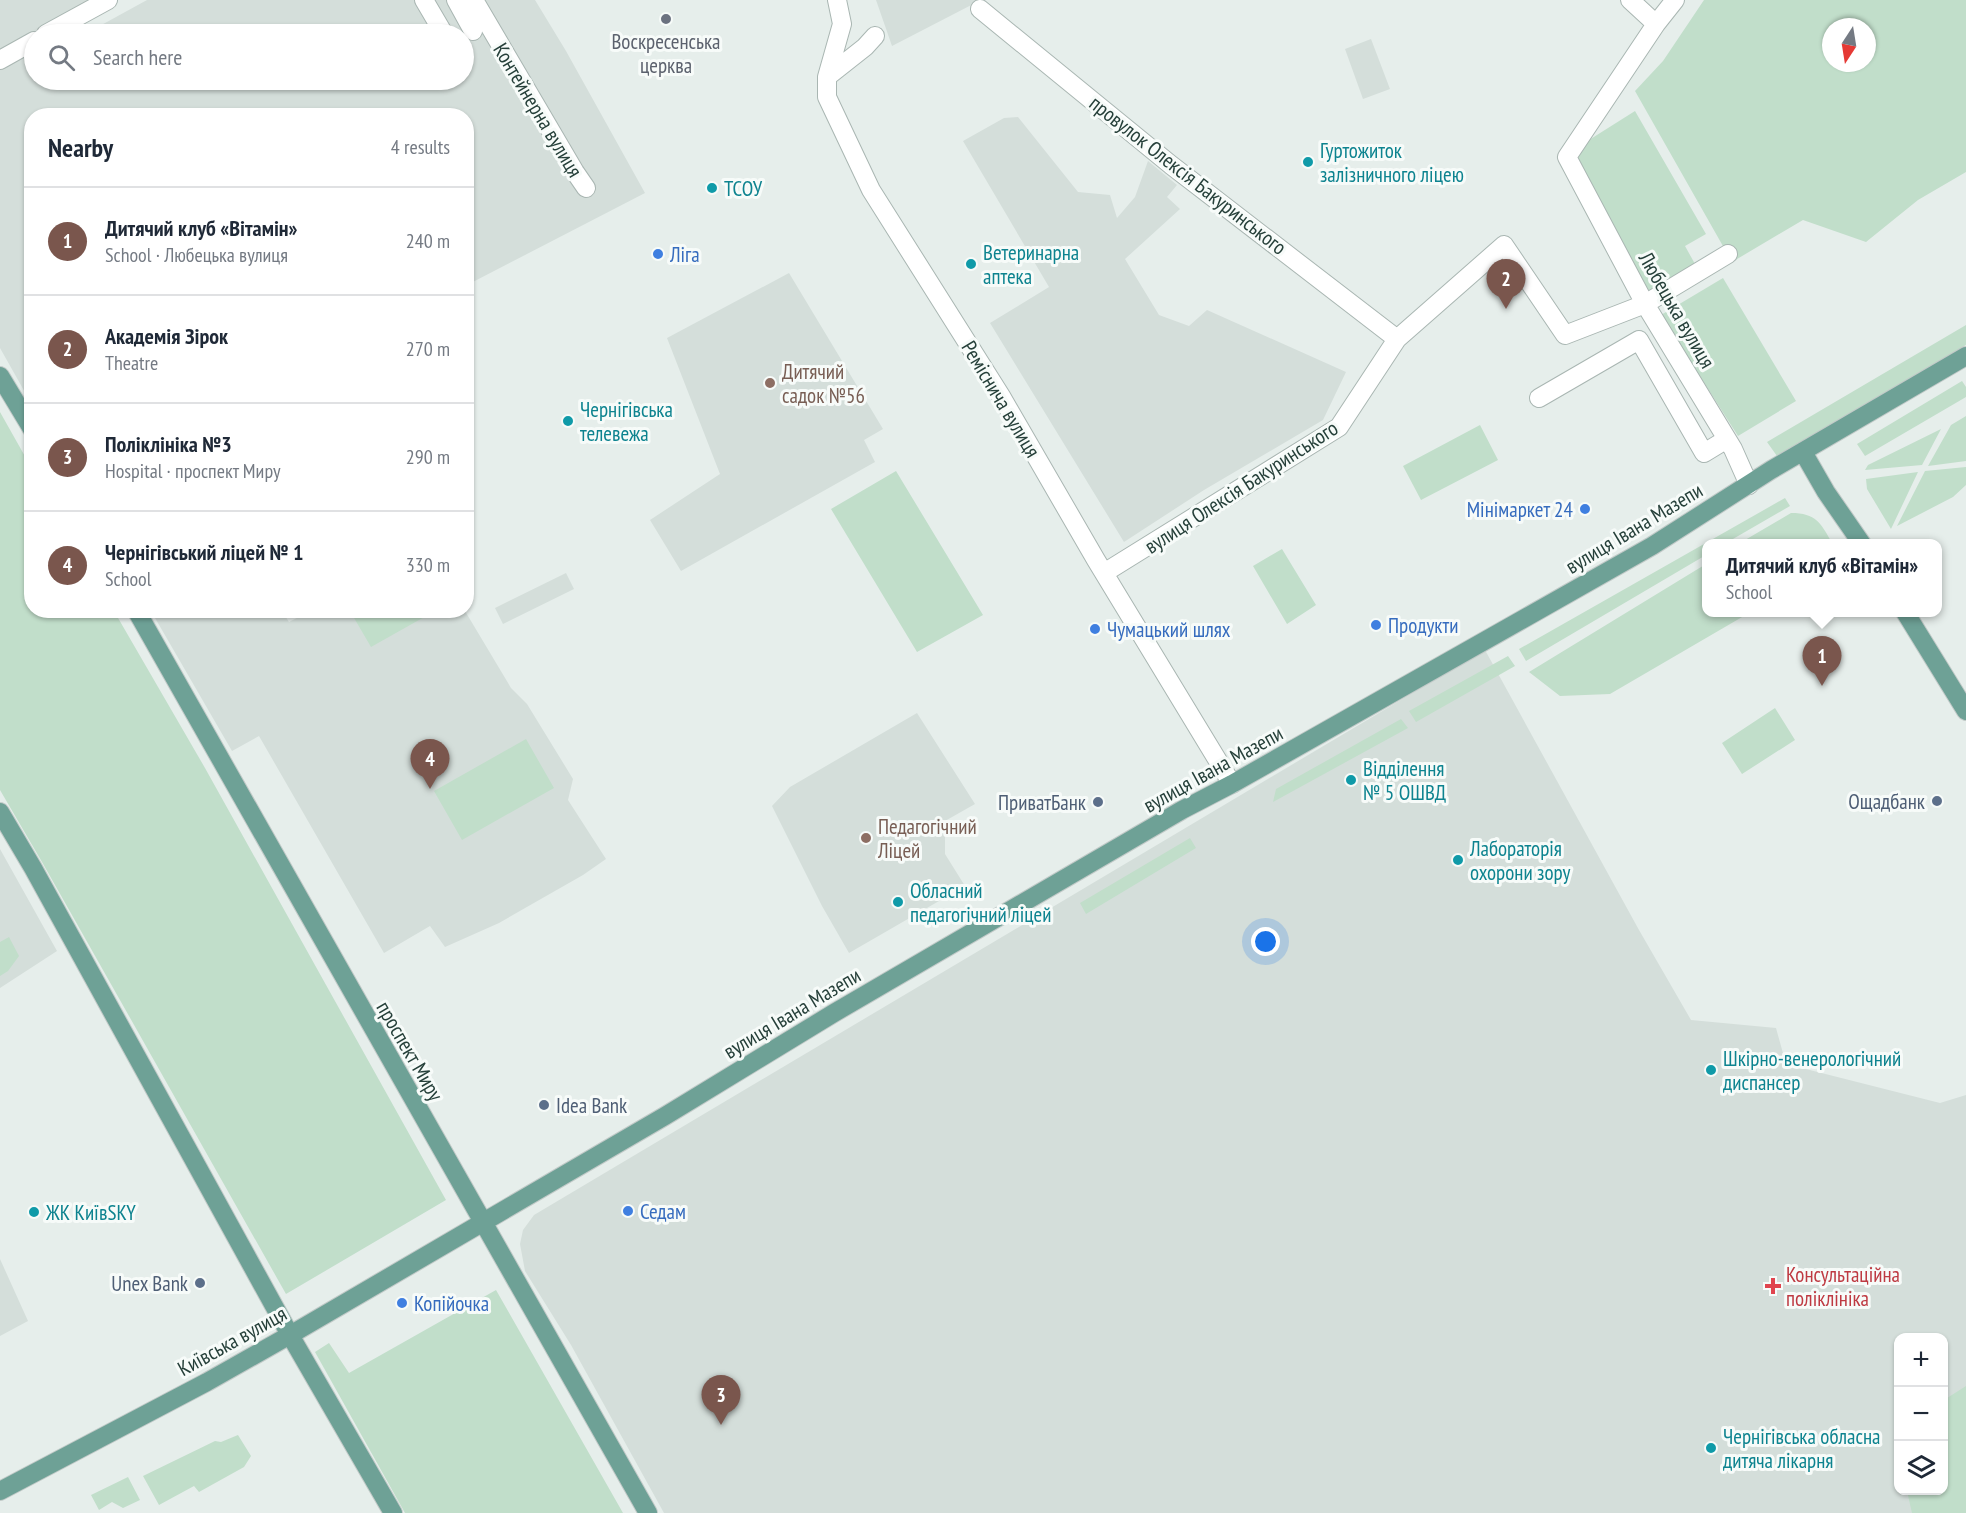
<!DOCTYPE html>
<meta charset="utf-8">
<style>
body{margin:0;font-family:"PT Sans Narrow",sans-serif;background:#f6f6f7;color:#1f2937}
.controls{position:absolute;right:18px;bottom:18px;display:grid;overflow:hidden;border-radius:12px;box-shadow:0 2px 4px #0004}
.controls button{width:54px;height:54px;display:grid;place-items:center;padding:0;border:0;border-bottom:2px solid #e0e1e3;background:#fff;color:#1f2937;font:30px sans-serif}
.compass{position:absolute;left:1822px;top:18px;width:54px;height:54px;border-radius:50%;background:#fff;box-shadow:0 2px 4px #0004;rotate:192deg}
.you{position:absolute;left:1266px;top:942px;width:21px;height:21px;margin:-15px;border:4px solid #fff;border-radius:50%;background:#1a73e8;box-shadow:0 0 0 9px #1a73e833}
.badge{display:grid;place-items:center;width:39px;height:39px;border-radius:50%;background:#7a564d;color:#fff;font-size:20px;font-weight:700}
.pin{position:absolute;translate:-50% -50px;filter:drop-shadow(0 2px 3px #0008)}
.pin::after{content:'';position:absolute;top:32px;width:21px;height:18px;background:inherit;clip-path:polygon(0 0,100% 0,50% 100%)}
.popup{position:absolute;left:1702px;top:539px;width:240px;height:78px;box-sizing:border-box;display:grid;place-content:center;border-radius:12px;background:#fff;filter:drop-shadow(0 2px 4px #0005);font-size:20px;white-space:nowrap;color:#747a83}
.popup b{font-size:22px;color:#1f2937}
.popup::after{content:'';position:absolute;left:50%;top:100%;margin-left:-12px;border:12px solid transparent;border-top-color:#fff}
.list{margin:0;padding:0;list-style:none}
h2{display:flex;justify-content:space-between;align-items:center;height:78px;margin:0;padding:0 24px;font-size:26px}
h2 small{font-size:20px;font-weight:400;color:#747a83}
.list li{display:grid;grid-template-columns:39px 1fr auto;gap:18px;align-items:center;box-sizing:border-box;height:108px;padding:0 24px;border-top:2px solid #e0e1e3}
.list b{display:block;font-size:22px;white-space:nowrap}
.list p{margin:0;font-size:20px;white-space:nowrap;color:#747a83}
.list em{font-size:20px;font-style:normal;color:#747a83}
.icon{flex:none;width:33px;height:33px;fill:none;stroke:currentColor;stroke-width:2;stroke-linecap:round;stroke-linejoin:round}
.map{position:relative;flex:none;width:1966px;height:1513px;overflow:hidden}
.search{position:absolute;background:#fff;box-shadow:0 2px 4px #0004;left:24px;top:24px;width:450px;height:66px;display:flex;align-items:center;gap:15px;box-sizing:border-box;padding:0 21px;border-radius:33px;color:#747a83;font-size:22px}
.panel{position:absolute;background:#fff;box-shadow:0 2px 4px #0004;left:24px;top:108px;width:450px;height:510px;border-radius:24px}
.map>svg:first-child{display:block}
</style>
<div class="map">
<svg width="1966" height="1513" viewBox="0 0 1966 1513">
<rect width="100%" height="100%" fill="#e6eeeb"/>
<!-- built -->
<path fill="#d4deda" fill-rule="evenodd" d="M0,0H91L27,37L34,52V80H464V34H85L147,0H535L566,51L645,193L467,285L466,116H32L31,403L0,348Z
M876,0H981L892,46Z
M1371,39L1390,89L1363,99L1345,49Z
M1018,117L1078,192L1110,195L1117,218L1135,197L1148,161L1177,185L1167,197L1180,209L1125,259L1159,315L1189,326L1207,310L1346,372L1323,420L1204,490L1124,542L990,323L1049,287L963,141L1004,118Z
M789,273L883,429L864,440L875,462L681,571L650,520L720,474L667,338Z
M566,573L574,589L503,624L495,608Z
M151,611H282L289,622L310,611H465L511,688L527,704L573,779L568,800L606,859L583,875L499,923L445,947L430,926L384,953L259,736L232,751Z
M1485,650L1639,930L1691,1020L1776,1028L1786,1064L1940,1103L1966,1095V1513H664L571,1345L525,1271L520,1244L523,1230L534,1215ZM1898,1338H1944V1490H1898Z
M917,713L975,804L945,821V854L965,886L849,953L822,906L772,806L790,787Z
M0,849L57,951L0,988Z
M0,1259L28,1321L0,1336Z"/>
<!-- green -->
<path fill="#c1deca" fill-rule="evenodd" d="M1704,0H1966V172L1918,200L1866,242L1803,220L1732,262L1635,91L1663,61ZM1831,27H1867V63H1831Z
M1635,111L1706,234L1685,246L1695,264L1649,291L1576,158L1589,140Z
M1723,278L1796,401L1738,436L1661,315Z
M1966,325V345L1777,456L1767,442Z
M1962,381L1966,387V397L1865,456L1857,444Z
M0,412L31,467L32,610L114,611L205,768L446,1200L286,1294L42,862L0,790Z
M1966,416V461L1928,466L1951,425Z
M1480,425L1498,460L1421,500L1403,466Z
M1941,429L1922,465L1865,470L1868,465Z
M1966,467V485L1953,497L1897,526L1925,471Z
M896,471L983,615L917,652L831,509Z
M1918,472L1891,529L1867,489L1866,479Z
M1785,498L1790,506L1726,543L1706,544V555L1526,661L1519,649Z
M1791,513C1816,513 1821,523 1832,543L1761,544L1745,540Z
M1282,549L1316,605L1287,624L1253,566Z
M1706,564V612L1749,613L1610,694L1560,696L1529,672Z
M350,611H435L371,647Z
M1508,656L1515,666L1416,722L1409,711Z
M1775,708L1795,740L1742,774L1722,743Z
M1401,719L1408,728L1273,802L1276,789Z
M526,739L554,788L462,840L434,791Z
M1190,838L1196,848L1086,914L1080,903Z
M9,937L19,956L8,971L0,976V942Z
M496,1290L623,1513H405L315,1352L329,1343L349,1373Z
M1966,1386V1513H1912L1907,1491L1944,1490V1400Z
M238,1435L251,1456L244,1467L199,1492L194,1486L159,1505L143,1476L215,1441L221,1442Z
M128,1477L140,1500L123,1508L112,1502L99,1510L91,1495Z"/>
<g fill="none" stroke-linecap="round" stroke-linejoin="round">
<defs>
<path id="minor" d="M424,0L444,34
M456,0L473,31
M474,0L575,172L586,188
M837,0L842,24L827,77V97L871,190L1001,396L1096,560L1232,784
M1630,0L1656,24
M1675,0L1656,24L1567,157L1645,304L1733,449L1749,485
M980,9L1171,165L1397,339
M46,34L108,0
M0,60L34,41
M827,77L865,47L875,36
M1539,398L1639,340L1704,453L1727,439
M1104,573L1339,427L1397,339L1504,245L1565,335L1645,304L1728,254"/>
<path id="major" d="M0,376L32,429
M1803,452L1826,492L1862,544
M136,610L648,1513
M1905,612L1966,711
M0,812L33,868L290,1335L393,1513
M0,1491L207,1382L290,1335L665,1116L834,1013L1182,810L1232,784L1652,546L1771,470L1966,356"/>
</defs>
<!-- minor casing -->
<use href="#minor" stroke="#a9b6b2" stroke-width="20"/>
<!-- major casing -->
<use href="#major" stroke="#c2cac8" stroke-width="20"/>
<!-- minor -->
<use href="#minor" stroke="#fff" stroke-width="18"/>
<!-- major -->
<use href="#major" stroke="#6ea196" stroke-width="18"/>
</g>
<!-- markers -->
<circle fill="#6b7280" stroke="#f7fbf9" stroke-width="2" cx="666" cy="19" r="6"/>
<g fill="#0f9aa8" stroke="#f7fbf9" stroke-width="2">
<circle cx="1308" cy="162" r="6"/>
<circle cx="712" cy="188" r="6"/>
<circle cx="971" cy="264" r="6"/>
<circle cx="568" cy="421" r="6"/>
<circle cx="1351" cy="780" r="6"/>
<circle cx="1458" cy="860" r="6"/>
<circle cx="898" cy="902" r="6"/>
<circle cx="1711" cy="1070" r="6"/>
<circle cx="34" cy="1212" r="6"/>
<circle cx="1711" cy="1448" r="6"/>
</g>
<g fill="#3f7fe0" stroke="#f7fbf9" stroke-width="2">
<circle cx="658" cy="254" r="6"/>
<circle cx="1585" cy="509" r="6"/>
<circle cx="1376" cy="625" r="6"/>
<circle cx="1095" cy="629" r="6"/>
<circle cx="628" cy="1211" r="6"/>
<circle cx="402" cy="1303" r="6"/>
</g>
<g fill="#8d6e63" stroke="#f7fbf9" stroke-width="2">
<circle cx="770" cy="383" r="6"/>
<circle cx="866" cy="838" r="6"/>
</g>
<g fill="#5c6f8a" stroke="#f7fbf9" stroke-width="2">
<circle cx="1937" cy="801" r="6"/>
<circle cx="1098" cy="802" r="6"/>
<circle cx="544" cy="1105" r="6"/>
<circle cx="200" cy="1283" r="6"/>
</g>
<path fill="#e0444e" stroke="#f7fbf9" stroke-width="2" d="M1770 1277h6v6h6v6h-6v6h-6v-6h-6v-6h6z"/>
<g text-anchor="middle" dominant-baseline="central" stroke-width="6" stroke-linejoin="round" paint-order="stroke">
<!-- worship labels -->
<g font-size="21" fill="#5b616d" stroke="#f7fbf9">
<text x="666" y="41">Воскресенська<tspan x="666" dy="24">церква</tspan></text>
</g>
<!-- street labels -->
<g font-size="21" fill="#26403a" stroke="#f7fbf9">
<text transform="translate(538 110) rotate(59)">Контейнерна вулиця</text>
<text transform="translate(1188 175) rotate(38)">провулок Олексія Бакуринського</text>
<text transform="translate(1677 310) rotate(60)">Любецька вулиця</text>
<text transform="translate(1001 399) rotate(59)">Реміснича вулиця</text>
<text transform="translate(1241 487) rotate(-33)">вулиця Олексія Бакуринського</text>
<text transform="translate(1634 528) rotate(-31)">вулиця Івана Мазепи</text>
<text transform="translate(1213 769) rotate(-29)">вулиця Івана Мазепи</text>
<text transform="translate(792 1013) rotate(-31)">вулиця Івана Мазепи</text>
<text transform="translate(410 1051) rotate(60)">проспект Миру</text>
<text transform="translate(232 1341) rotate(-29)">Київська вулиця</text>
</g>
<!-- culture labels -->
<g font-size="21" fill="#0d838f" stroke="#f7fbf9" text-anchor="start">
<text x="1320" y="150">Гуртожиток<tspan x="1320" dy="24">залізничного ліцею</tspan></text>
<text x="724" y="188">ТСОУ</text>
<text x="983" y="252">Ветеринарна<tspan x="983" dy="24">аптека</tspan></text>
<text x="580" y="409">Чернігівська<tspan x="580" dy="24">телевежа</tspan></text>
<text x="1363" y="768">Відділення<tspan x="1363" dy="24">№ 5 ОШВД</tspan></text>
<text x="1470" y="848">Лабораторія<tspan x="1470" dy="24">охорони зору</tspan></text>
<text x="910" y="890">Обласний<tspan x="910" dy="24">педагогічний ліцей</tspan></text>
<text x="1723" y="1058">Шкірно-венерологічний<tspan x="1723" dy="24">диспансер</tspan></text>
<text x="46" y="1212">ЖК КиївSKY</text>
<text x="1723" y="1436">Чернігівська обласна<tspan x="1723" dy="24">дитяча лікарня</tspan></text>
</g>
<!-- shop labels -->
<g font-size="21" fill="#366cbe" stroke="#f7fbf9" text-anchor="start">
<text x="670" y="254">Ліга</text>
<text x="1573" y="509" text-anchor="end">Мінімаркет 24</text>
<text x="1388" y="625">Продукти</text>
<text x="1107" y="629">Чумацький шлях</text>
<text x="640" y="1211">Седам</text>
<text x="414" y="1303">Копійочка</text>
</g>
<!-- education labels -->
<g font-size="21" fill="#785e54" stroke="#f7fbf9" text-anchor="start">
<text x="782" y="371">Дитячий<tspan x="782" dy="24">садок №56</tspan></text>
<text x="878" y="826">Педагогічний<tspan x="878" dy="24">Ліцей</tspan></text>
</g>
<!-- service labels -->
<g font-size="21" fill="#4e5e75" stroke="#f7fbf9" text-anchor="end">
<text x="1925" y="801">Ощадбанк</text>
<text x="1086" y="802">ПриватБанк</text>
<text x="556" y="1105" text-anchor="start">Idea Bank</text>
<text x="188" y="1283">Unex Bank</text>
</g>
<!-- health labels -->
<g font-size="21" fill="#be3a42" stroke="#f7fbf9" text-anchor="start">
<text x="1786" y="1274">Консультаційна<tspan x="1786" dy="24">поліклініка</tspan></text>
</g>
</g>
</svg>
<div class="controls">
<button>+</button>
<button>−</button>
<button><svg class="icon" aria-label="layers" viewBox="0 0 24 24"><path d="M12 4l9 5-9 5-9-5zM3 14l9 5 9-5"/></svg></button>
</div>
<svg class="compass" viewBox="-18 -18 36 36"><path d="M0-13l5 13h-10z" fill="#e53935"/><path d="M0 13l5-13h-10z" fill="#747a83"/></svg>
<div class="you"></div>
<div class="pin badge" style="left:1822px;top:686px">1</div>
<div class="popup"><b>Дитячий клуб «Вітамін»</b>School</div>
<div class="pin badge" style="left:1506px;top:309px">2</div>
<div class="pin badge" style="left:721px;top:1425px">3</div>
<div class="pin badge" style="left:430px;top:789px">4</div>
<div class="search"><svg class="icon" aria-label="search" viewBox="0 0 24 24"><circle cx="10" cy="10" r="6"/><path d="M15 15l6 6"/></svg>Search here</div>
<section class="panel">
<h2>Nearby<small>4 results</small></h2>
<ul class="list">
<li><span class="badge">1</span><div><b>Дитячий клуб «Вітамін»</b><p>School · Любецька вулиця</p></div><em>240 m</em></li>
<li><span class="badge">2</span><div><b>Академія Зірок</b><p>Theatre</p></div><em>270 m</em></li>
<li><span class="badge">3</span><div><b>Поліклініка №3</b><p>Hospital · проспект Миру</p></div><em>290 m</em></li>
<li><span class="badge">4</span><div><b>Чернігівський ліцей № 1</b><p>School</p></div><em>330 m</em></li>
</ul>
</section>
</div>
